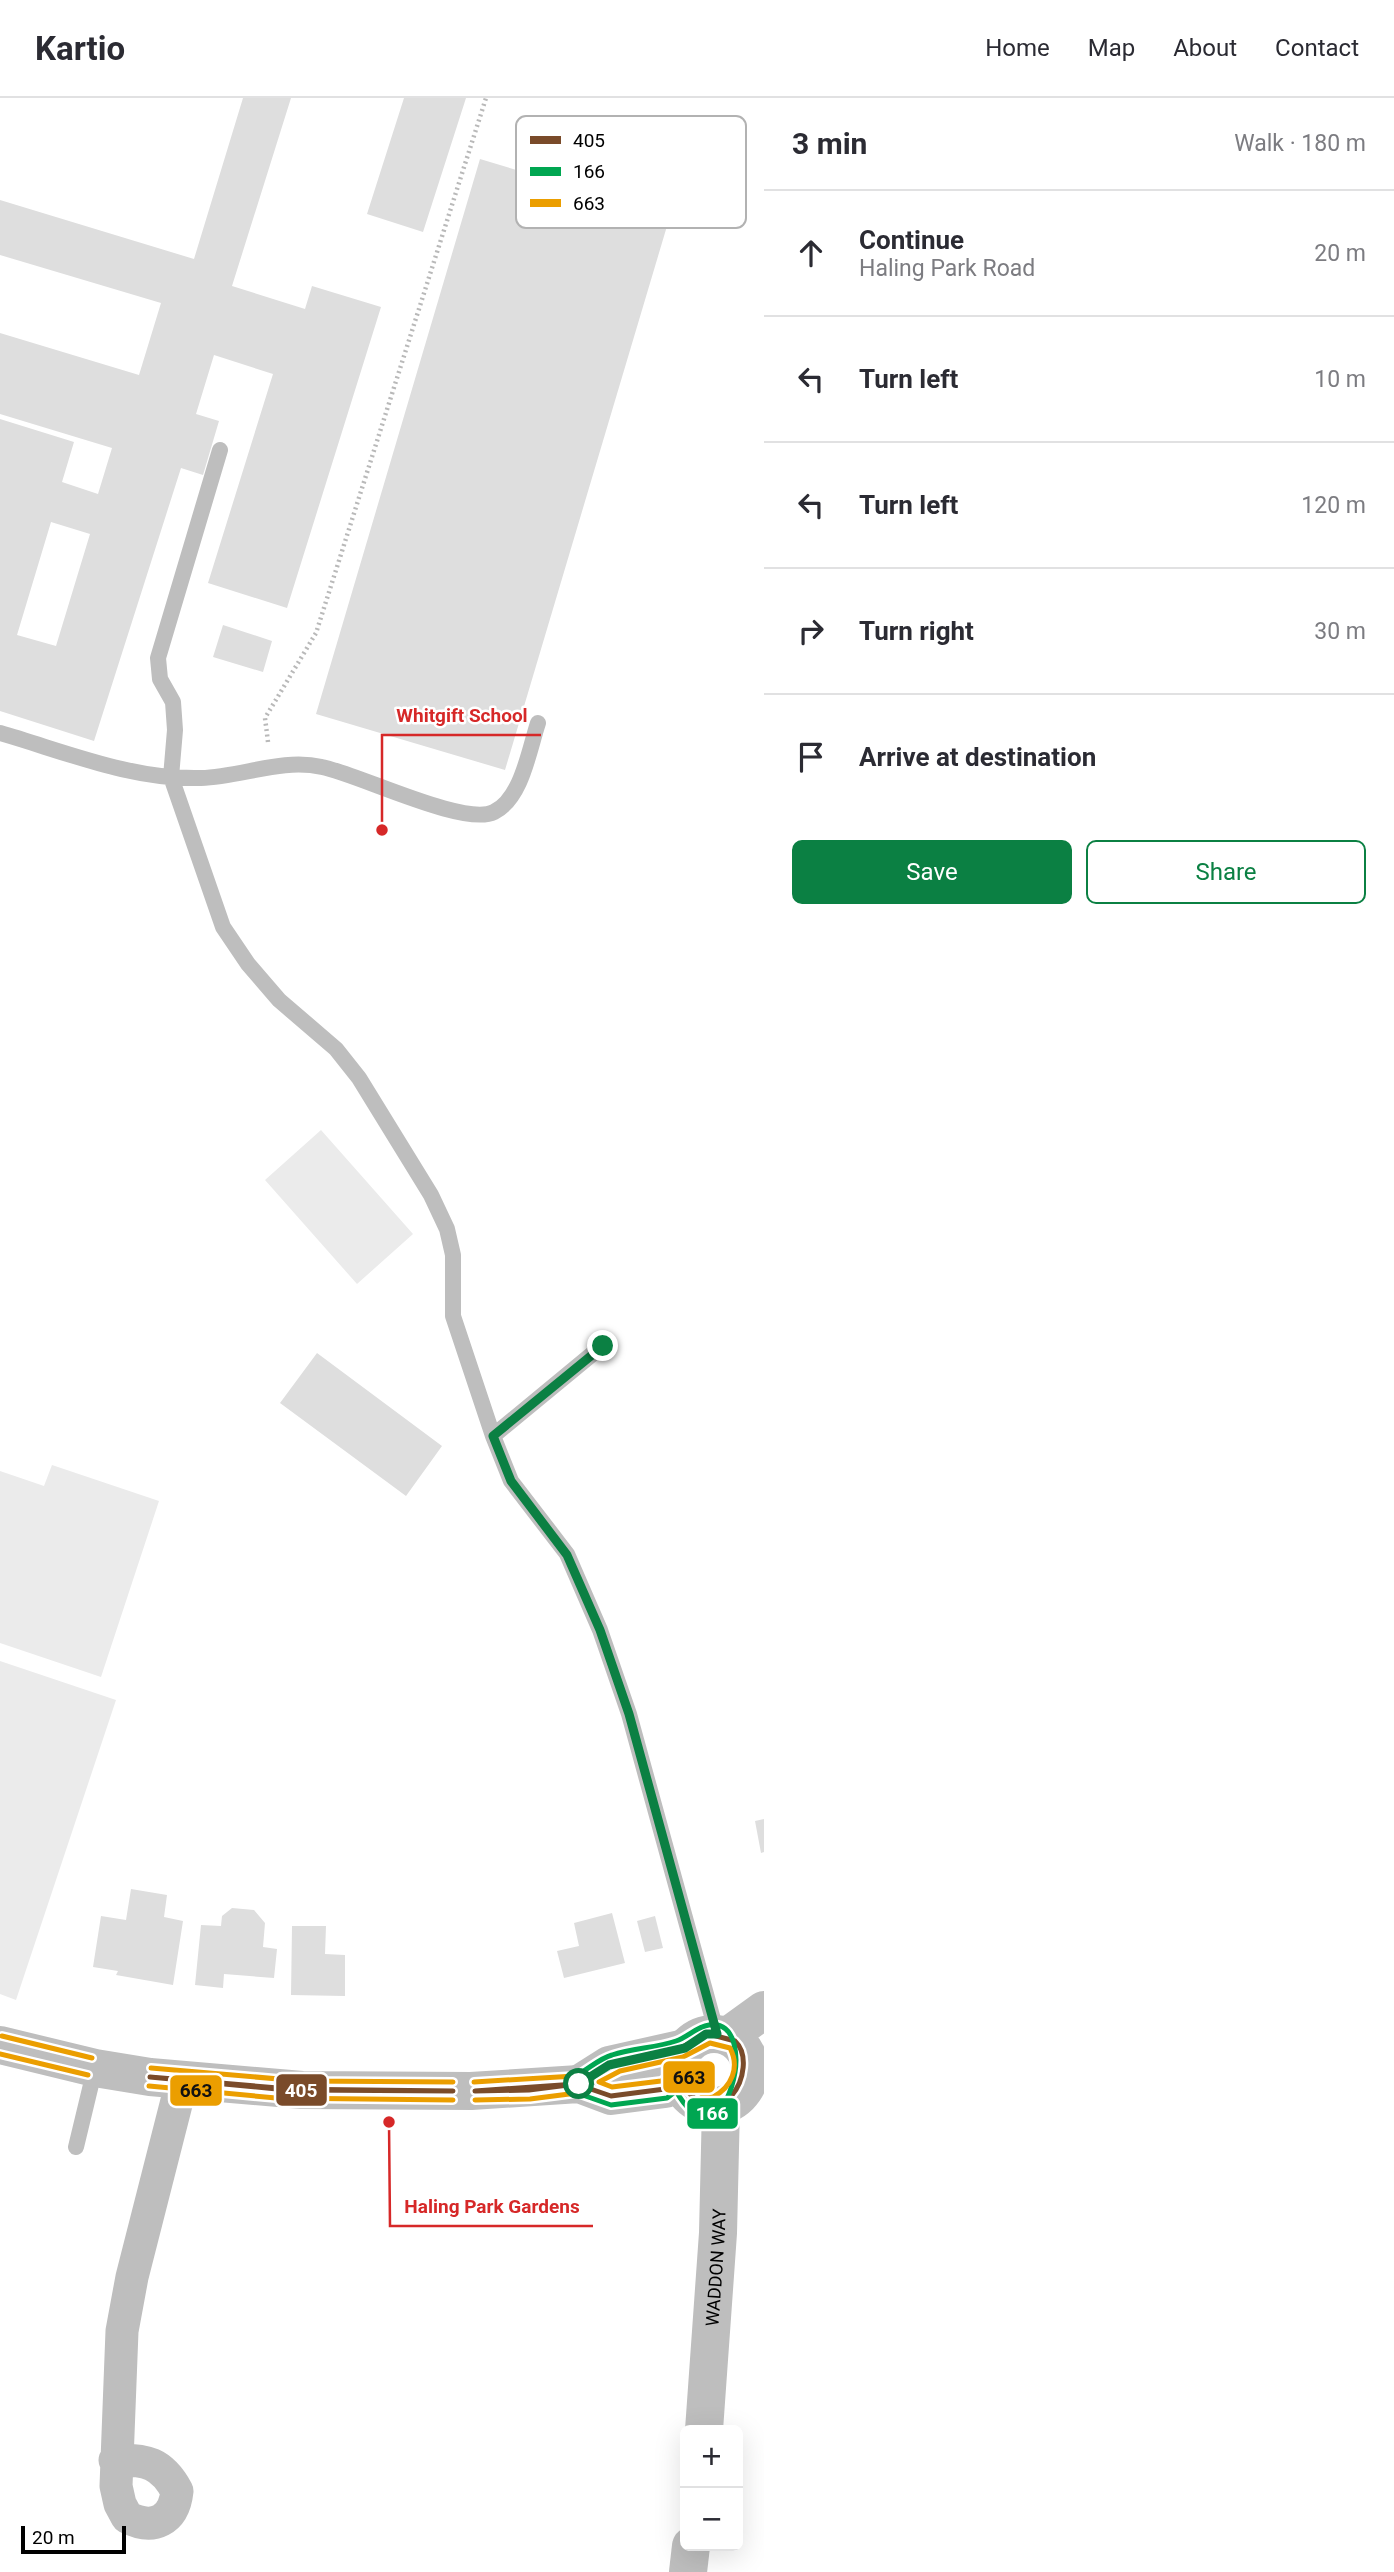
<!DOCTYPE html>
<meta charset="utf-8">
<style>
body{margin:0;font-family:Roboto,sans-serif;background:#f2f2f3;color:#2b2b33}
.controls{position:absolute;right:21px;bottom:21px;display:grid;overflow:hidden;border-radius:10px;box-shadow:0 7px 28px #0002}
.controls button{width:63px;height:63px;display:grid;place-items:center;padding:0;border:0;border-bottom:2px solid #e1e1e2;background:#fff;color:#2b2b33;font:35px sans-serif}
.scale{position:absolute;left:21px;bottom:18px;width:105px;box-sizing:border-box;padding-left:7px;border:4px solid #000;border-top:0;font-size:19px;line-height:24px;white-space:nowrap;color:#000;-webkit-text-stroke:5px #fff;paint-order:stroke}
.stop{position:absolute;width:21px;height:21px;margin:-16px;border:5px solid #0b8043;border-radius:50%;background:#fff}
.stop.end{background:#0b8043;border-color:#fff;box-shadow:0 2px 7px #0008}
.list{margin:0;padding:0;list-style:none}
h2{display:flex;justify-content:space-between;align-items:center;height:91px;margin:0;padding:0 28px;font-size:30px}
h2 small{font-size:23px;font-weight:400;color:#7c7c81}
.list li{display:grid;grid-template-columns:46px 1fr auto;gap:21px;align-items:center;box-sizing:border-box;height:126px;padding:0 28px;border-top:2px solid #e1e1e2}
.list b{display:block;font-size:26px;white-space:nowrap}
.list p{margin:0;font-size:23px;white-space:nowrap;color:#7c7c81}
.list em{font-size:23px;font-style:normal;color:#7c7c81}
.actions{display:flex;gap:14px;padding:21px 28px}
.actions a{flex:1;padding:16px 0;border:2px solid #0b8043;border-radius:10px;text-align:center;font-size:24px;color:#0b8043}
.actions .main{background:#0b8043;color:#fff}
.icon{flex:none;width:38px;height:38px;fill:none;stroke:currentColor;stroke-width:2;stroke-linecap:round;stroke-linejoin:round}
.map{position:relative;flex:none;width:764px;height:2474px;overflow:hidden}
header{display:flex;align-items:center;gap:42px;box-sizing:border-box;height:98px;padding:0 35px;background:#fff;border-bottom:2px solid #e1e1e2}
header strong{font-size:33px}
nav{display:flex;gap:38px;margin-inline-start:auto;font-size:24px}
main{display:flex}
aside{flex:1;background:#fff}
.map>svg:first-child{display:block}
</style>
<header>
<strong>Kartio</strong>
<nav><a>Home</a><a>Map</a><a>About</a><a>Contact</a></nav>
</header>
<main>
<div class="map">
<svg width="764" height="2474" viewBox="0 0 764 2474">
<rect width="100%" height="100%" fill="#fff"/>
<!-- green -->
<path fill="#ebebeb" d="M321,1032L413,1136L357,1186L265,1082Z
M52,1367L159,1403L101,1579L0,1545V1373L44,1388Z
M0,1563L116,1602L16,1902L0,1896Z"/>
<!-- building -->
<path fill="#dedede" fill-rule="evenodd" d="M243,0H291L232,188L305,211L312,188L381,209L287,510L208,485L273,276L214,257L196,316L219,323L203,377L181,370L94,643L0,613V321L74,344L62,384L98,396L112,350L0,316V235L139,277L161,205L0,157V102L194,161ZM51,424L90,436L56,548L17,537Z
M404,0H466L423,134L367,116Z
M480,61L670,118L505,672L316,616Z
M223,527L272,543L263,574L213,559Z
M317,1255L442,1348L406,1398L280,1305Z
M764,1721V1754L761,1755L755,1723Z
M131,1791L167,1797L164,1819L183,1823L173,1887L116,1877L118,1873L93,1869L101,1818L126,1822Z
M232,1810L254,1812L265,1825L263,1849L277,1851L274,1880L224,1876L223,1890L195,1887L201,1827L221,1828L222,1818Z
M612,1815L625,1865L564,1880L557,1853L579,1848L574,1825Z
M655,1818L663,1850L645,1854L637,1823Z
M292,1828H326L325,1856L345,1857V1898L291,1897Z"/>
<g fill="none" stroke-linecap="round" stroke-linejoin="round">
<!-- path -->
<path stroke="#b9b9b9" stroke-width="4.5" stroke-dasharray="2 3.5" stroke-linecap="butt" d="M268,644L265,620L316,535L486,0"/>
<!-- service -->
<path stroke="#bebebe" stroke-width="16" d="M220,352L158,560L160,581L173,604L175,632L171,679L223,829L248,866L279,902L336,951L359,980L431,1097L447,1131L453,1157V1218L493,1338L511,1383L567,1456L600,1532L629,1616L717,1936
M0,635C66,654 132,682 201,680C242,679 281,660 322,669C358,676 464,729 494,714C522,700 529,652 538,625
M493,1338L602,1248
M76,2049L95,1970"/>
<!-- minor -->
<path stroke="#bebebe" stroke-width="33" d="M115,2362C146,2361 162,2365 177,2393C174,2422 154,2433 127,2419L120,2406L116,2388L122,2233L132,2179L182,1983"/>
<!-- tertiary -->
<g stroke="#bebebe" stroke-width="38">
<circle cx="714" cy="1972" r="36"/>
<path d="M728,1938L764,1912"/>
<path d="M0,1947L95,1970L150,1979L302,1992L471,1993L579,1986L611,1998L665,1991L679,1980"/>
<path d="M579,1986L609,1967L685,1950"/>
<path id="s1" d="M704,2332L718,2135L721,2008"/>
<path d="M688,2474L691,2448"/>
</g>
<defs>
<path id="bus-1" d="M709,1936L735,1943C762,1969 718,2050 679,1980L665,1991L611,1998L576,1986L609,1967L676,1952Z
M150,1979L302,1992L453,1993
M150,1979L277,1991L453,1993
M475,1993L576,1986
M475,1993L529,1992L576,1986"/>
<path id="bus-2" d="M575,1978C588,1972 598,1961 612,1957C633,1950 655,1950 676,1943C688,1939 696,1929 709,1927C764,1918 725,2079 676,1993L667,2000L611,2007L577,1995"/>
<path id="bus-3" d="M2,1938L92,1960
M710,1945L730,1950C740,1969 732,1989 713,1999C693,1999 695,1979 680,1971L661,1983L612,1989L599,1984L620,1973L683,1959Z
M0,1956L88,1977
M151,1970L302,1983L453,1984
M474,1984L575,1978
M149,1988L276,2000L453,2002
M475,2002L530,2001L577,1995"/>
</defs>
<!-- bus-1 casing -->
<use href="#bus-1" stroke="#fff" stroke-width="10"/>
<!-- bus-2 casing -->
<use href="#bus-2" stroke="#fff" stroke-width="10"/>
<!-- bus-3 casing -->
<use href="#bus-3" stroke="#fff" stroke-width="10"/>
<!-- bus-1 -->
<use href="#bus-1" stroke="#7a4b2a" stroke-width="5"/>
<!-- bus-2 -->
<use href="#bus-2" stroke="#00a651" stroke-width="5"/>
<!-- bus-3 -->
<use href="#bus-3" stroke="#eb9e00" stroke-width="5"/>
</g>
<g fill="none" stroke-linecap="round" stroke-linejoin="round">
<!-- route -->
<path stroke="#0b8043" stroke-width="9" d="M579,1986L609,1967L685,1950L706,1936H717L629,1616L600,1532L567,1457L511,1383L493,1338L603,1248"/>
</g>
<g text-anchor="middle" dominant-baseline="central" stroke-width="5" stroke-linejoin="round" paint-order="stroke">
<!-- street labels -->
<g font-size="18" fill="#000" stroke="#fff">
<text stroke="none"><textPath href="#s1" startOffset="163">WADDON WAY</textPath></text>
</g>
</g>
<!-- legend -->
<rect x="516" y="18" width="230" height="112" rx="10" fill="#fff" stroke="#b2b2b2" stroke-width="2"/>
<rect x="530" y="38" width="31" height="8" fill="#7a4b2a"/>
<rect x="530" y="69" width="31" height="9" fill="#00a651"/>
<rect x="530" y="101" width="31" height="8" fill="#eb9e00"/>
<g font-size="19" fill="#000">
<text x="573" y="49">405</text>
<text x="573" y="80">166</text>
<text x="573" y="112">663</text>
</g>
<!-- callouts -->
<path fill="none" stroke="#d62828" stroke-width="2.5" d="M382 732L382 637H541M389 2024L390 2128H593"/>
<g fill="#d62828" stroke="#fff" stroke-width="2.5">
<circle cx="382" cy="732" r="7"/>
<circle cx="389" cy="2024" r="7"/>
</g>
<g font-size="19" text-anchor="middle" font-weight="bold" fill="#d62828" stroke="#fff" stroke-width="5" stroke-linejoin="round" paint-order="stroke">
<text x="462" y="624">Whitgift School</text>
<text x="492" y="2115">Haling Park Gardens</text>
</g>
<g stroke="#fff" stroke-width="2.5">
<rect x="662" y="1962" width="54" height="34" rx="7" fill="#eb9e00"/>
<rect x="275" y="1975" width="53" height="34" rx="7" fill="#7a4b2a"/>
<rect x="169" y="1976" width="54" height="33" rx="7" fill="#eb9e00"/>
<rect x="686" y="1999" width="53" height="33" rx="7" fill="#00a651"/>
</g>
<g font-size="19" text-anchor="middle" font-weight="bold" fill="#fff">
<text x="301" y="1999">405</text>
<text x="712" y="2022">166</text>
</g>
<g font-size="19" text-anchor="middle" font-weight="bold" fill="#111">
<text x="689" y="1986">663</text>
<text x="196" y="1999">663</text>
</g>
</svg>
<div class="controls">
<button>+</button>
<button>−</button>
</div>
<div class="scale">20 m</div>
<div class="stop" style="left:579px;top:1986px"></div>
<div class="stop end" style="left:603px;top:1248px"></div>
</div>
<aside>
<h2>3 min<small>Walk · 180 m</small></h2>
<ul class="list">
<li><svg class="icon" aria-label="ahead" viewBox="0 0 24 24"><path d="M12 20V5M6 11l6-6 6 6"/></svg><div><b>Continue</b><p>Haling Park Road</p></div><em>20 m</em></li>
<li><svg class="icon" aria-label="left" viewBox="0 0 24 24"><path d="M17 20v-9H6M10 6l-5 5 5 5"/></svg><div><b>Turn left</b></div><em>10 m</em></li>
<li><svg class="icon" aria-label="left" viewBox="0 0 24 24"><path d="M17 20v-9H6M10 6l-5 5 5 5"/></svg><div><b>Turn left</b></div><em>120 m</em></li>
<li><svg class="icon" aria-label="right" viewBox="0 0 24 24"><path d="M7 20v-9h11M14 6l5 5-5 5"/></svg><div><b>Turn right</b></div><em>30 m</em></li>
<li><svg class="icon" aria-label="arrive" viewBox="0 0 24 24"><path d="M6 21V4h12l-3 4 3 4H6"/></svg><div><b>Arrive at destination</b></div></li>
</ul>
<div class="actions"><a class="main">Save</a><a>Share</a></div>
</aside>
</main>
